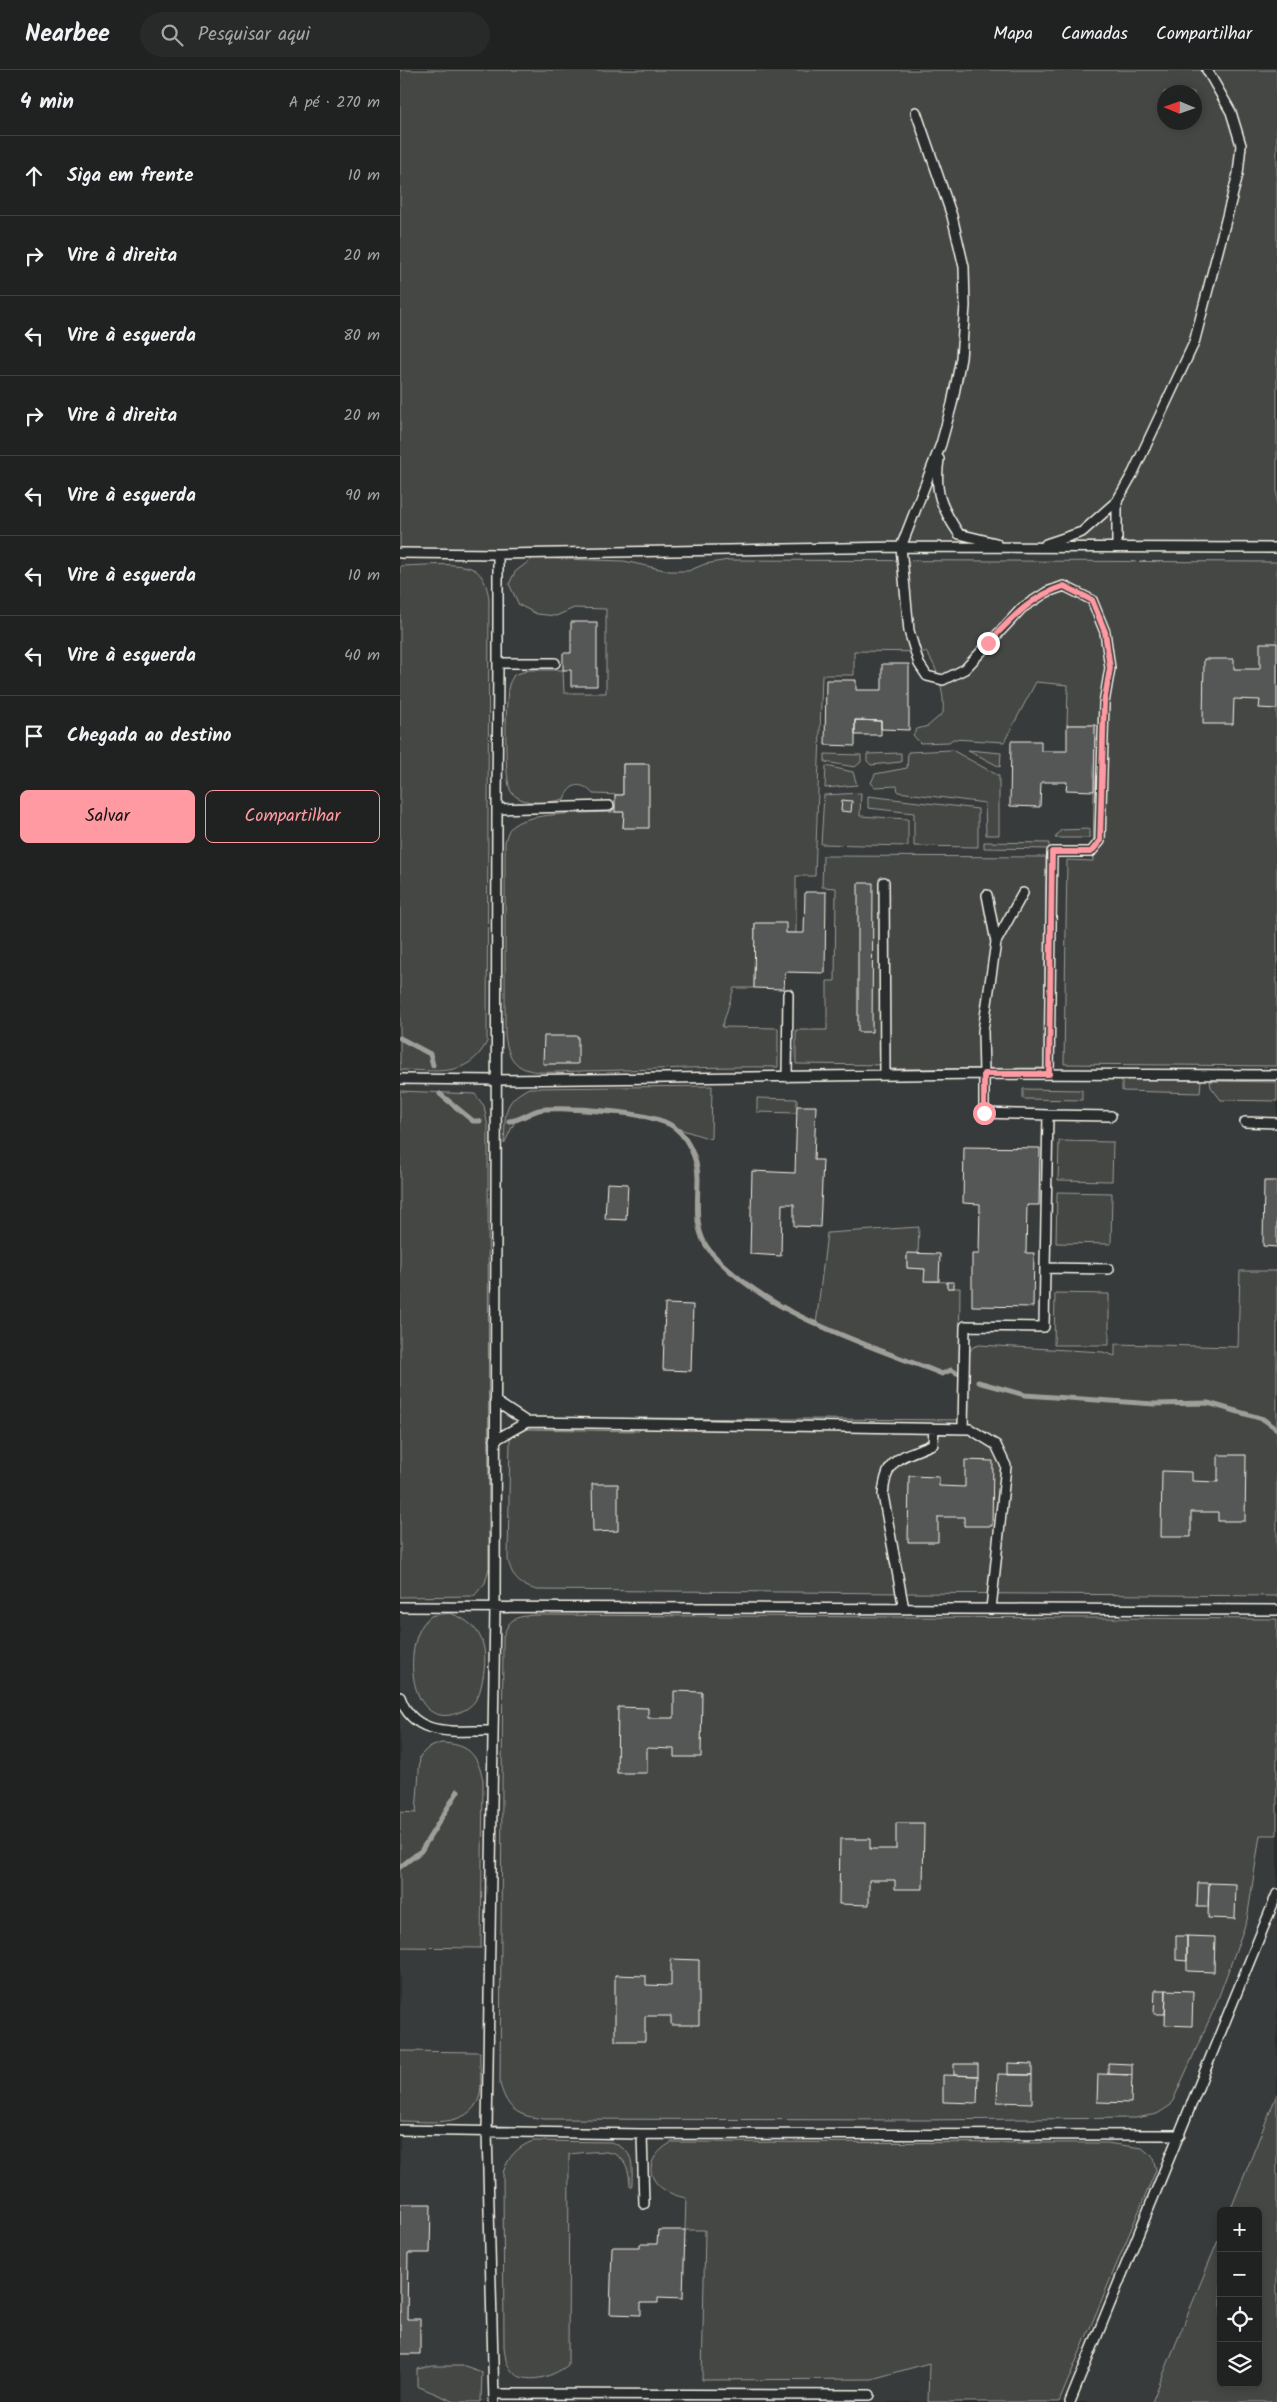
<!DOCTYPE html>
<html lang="pt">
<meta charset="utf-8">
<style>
body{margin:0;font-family:Kalam,sans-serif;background:#282a2a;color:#f1f3f6}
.controls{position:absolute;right:15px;bottom:15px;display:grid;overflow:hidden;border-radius:8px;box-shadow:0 2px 8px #0003}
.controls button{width:45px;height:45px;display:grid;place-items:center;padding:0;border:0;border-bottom:1px solid #3d3f40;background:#202222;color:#f1f3f6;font:25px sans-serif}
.compass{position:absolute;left:757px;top:15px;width:45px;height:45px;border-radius:50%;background:#202222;box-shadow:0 2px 8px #0003;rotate:272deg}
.stop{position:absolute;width:15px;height:15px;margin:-11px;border:4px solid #ff9aa2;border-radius:50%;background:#fff}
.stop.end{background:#ff9aa2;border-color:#fff;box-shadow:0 1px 5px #0008}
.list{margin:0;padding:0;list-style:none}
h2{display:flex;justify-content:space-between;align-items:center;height:65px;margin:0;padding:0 20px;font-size:21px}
h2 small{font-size:16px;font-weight:400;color:#a2a4a5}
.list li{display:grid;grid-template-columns:32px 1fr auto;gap:15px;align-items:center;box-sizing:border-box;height:80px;padding:0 20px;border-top:1px solid #3d3f40}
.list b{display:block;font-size:19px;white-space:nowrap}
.list em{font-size:16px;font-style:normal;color:#a2a4a5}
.actions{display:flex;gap:10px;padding:15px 20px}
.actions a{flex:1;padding:11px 0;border:1px solid #ff9aa2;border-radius:8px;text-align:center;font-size:18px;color:#ff9aa2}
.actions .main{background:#ff9aa2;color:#111}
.icon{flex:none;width:28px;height:28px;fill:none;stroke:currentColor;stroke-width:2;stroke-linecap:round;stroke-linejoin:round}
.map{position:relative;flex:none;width:877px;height:2332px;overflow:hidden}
header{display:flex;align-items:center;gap:30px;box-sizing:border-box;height:70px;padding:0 25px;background:#202222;border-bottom:1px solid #3d3f40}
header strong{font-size:24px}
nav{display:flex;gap:28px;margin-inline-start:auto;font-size:18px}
.search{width:350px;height:45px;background:#282a2a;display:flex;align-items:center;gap:12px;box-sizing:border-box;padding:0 18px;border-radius:28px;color:#a2a4a5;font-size:19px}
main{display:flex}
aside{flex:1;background:#202222}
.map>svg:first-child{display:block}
</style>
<header>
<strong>Nearbee</strong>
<div class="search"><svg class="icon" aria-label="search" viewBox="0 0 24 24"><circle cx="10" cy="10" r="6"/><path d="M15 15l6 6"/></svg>Pesquisar aqui</div>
<nav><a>Mapa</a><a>Camadas</a><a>Compartilhar</a></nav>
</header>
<main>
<aside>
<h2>4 min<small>A pé · 270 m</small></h2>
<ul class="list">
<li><svg class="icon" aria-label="ahead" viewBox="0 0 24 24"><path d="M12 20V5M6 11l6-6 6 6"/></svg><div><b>Siga em frente</b></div><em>10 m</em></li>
<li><svg class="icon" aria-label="right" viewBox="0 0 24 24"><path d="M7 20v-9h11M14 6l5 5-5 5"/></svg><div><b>Vire à direita</b></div><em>20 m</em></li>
<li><svg class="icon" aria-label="left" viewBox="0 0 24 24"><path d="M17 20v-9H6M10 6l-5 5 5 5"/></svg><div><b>Vire à esquerda</b></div><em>80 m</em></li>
<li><svg class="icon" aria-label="right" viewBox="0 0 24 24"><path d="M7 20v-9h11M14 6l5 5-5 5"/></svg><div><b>Vire à direita</b></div><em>20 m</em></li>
<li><svg class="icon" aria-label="left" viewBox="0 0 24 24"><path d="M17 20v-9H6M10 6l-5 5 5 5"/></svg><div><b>Vire à esquerda</b></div><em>90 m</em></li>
<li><svg class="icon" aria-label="left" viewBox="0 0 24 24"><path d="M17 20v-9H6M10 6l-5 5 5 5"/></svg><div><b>Vire à esquerda</b></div><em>10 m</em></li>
<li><svg class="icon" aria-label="left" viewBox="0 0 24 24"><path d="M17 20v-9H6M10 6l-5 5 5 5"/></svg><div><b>Vire à esquerda</b></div><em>40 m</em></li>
<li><svg class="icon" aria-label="arrive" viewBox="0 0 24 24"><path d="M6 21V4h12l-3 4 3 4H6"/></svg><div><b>Chegada ao destino</b></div></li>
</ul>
<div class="actions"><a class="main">Salvar</a><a>Compartilhar</a></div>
</aside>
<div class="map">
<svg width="877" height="2332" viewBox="0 0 877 2332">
<rect width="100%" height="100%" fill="#2a2d2e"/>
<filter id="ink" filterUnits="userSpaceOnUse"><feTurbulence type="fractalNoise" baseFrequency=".02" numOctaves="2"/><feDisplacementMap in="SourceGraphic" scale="10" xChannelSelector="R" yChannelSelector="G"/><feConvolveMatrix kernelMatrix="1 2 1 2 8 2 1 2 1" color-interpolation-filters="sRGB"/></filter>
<g filter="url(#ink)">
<!-- built -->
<path fill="#373a3a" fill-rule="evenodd" d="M0,0H877V2024L830,2141H821V2163L752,2332H0ZM764,22H794V52H764Z"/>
<!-- green -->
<path fill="#444645" stroke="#9c9c96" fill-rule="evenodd" d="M0,0H877V478L0,483ZM764,22H794V52H764Z
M133,488L224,491L269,501H288L305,494L328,490L877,492V996L664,994L667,790L693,791L695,655H667L668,615L636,612L604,672L553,669L549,672L520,673L513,665L517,659L528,656L543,643C545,623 538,598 526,582L454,581V605H422L415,806H396V863H386L355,853L354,918H334L322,957L378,958V997C312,996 247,1000 182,1001C165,1001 141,1005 125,999C110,993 107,979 105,965V772C107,765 108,759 114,755C130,742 194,743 215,742H224L223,758L249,694H223V725L193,724C182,711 170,713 164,729C148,733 124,736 112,723C103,713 106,635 108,619C109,613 111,610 114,605L129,600H163L164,623H206V539L174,538L156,546L137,544L119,535L109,514L115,502Z
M0,496C18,496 60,491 75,500C84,506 87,517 89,528L87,972C67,1009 37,1000 0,1000Z
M552,680L599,706V765H586L585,733L498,722L497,716L475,717L471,713L475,704L507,698L508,682Z
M568,680L601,683L600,697Z
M501,683V692L471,695L467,691V684Z
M425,684L461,685V692L455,697L425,692Z
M426,696L453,702L457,715L425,718Z
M461,723L460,746L508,749V776L421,774L424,725Z
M468,726L578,739V777L514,776V743L468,738Z
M689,759V768H655L661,760Z
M584,772L649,773V779L584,778Z
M423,786L646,787L644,998L489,999V995L396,994V960H427V911H435L436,818L422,817Z
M722,1009L801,1010L800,1023L722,1021Z
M810,1011L877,1012V1031L821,1030L811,1017Z
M312,1016L311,1069L238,1046L143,1039L115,1051L104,1074C106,1045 101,1032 129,1018Z
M623,1019L682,1020V1030L623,1029Z
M0,1021L75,1024L84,1036L88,1057L89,1498L85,1513L74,1526L0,1527Z
M357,1028L397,1029V1043L357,1042Z
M659,1071L713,1072L712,1111L658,1110Z
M657,1122L712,1123L711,1174L656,1173Z
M519,1157L518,1184H507V1198L525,1199V1211L547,1212V1218H560L559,1304L551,1300L542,1304L416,1255L427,1163Z
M840,1201H877V1526L137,1520C119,1515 113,1509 108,1490L110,1367L127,1359L239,1361V1348L568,1350V1284L573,1277L579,1275L703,1282L715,1286V1274L838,1277Z
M655,1223L709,1224V1275H654Z
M50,1543C87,1556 89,1583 81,1617C78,1630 71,1638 60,1642C7,1665 0,1567 31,1546C36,1544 45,1544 50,1543Z
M134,1545L877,1549V1765H860L847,1850L815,1937L771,2035L757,2044L736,2048L522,2050L145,2049C118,2046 108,2041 100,2014L103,1567C109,1548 115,1547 134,1545Z
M41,1673C69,1674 77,1684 83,1710L81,1878L0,1877V1742L16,1743L20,1686L28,1678Z
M0,1981L80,1982C79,1995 83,2016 79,2028C68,2059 26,2051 0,2051Z
M877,2024V2332H752L821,2163V2313H858V2141H830Z
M133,2071L211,2072C235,2082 232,2091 232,2115L230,2117C229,2074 204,2081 169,2084L168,2295C152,2308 117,2319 107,2293C105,2288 105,2282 104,2277L103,2103C108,2087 117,2077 133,2071Z
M272,2072L707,2073L742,2078L753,2087L756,2100L659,2332H528L529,2293L472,2309L302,2310L305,2160H285L286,2128C250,2121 236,2093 272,2072Z
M33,2296H65L82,2302L81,2332H55L17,2316V2299Z"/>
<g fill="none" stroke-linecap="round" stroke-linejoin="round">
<!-- stream -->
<path stroke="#9f9f9a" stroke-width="5" d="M0,968L30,984L33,995
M40,1024L73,1051H80
M109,1051C122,1051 132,1039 145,1039C175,1038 243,1041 269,1054C287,1063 298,1090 298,1108C298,1133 293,1161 310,1181C365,1244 466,1274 542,1304L551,1300L559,1304
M578,1312L625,1325L754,1334L808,1333L863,1349L877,1359
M0,1797L21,1781L58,1721"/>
</g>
<!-- building -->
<path fill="#555756" stroke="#f4f1e8" d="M171,552H197V616H171V600H163V583H171Z
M860,573H877V639L859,638L860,630L834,629L833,654H803L804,589H834V599H860Z
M482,594H509V660L481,659V651L455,650V676L425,675L426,610H456V620H482Z
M455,650L481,651V665H455Z
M667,655H695L694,721L666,720L667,712H641L640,737L610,736L611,671H641V681H667Z
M223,694H249V758H223L224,742H215V725H223Z
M442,730L452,731L451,742L441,741Z
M458,813H473L472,962H458Z
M405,822H426L425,903L385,902L384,919L354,918L355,853H386V863H404Z
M144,966H178V994H143Z
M397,1036H416L414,1090H423L420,1157L394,1156V1134H382L381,1186L350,1184L352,1101L395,1103Z
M564,1077L640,1078L639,1135H627L626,1183H634L633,1237L572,1236V1184H579L580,1134L563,1133Z
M864,1111H877V1177L863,1176Z
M207,1113L228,1114L226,1150L205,1149Z
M507,1183L540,1184L539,1211H524L525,1199L507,1198Z
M547,1212H554V1218H547Z
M265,1234L293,1235L291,1301L263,1300Z
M818,1385H846L845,1451H818V1442H791V1467H761L762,1401L792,1402V1411L818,1412Z
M565,1390L593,1391L592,1456H564V1447H538V1472H508L509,1406L539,1407V1416L565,1417Z
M192,1414H218V1461L193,1462Z
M274,1621L302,1622L301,1687H274V1679L247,1678V1703H217L218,1637L248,1638V1648H274Z
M496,1753H524L523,1819H495V1810H469V1835L439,1834L440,1769H470V1779H496Z
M798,1813H809L808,1837H797Z
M809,1813L836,1814L835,1849L808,1848Z
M776,1866H787V1891L776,1890Z
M787,1866L815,1867L814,1902L787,1901Z
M271,1889L299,1890V1955H271V1946H245V1971H215V1905L246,1906V1915L271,1916Z
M755,1920H766L765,1944H754Z
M766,1920L793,1921L792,1956L765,1955Z
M608,1993L632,1994V2005H608Z
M708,1993L732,1994V2005L708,2004Z
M554,1994H578V2006L554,2005Z
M598,2004L632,2005V2033L597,2032Z
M698,2004L732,2005L731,2033L697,2032Z
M543,2005L578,2006L577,2033L543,2032Z
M0,2134H31L30,2183H8L7,2249H20V2284H0Z
M258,2160H285L283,2228L258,2227V2233H241V2245L210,2244L212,2177H240V2174H257Z"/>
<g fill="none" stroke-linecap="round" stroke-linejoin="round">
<defs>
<path id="service" d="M516,42L552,146L564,197L565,236L561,288L552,334L541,374L501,477L509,561L519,594L527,606L543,610L565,599L622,538L647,522L664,516L692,530L705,562L710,598L704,633L700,771L691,782H652L649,1004
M539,389C534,422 541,437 559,464L596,473
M717,431V477
M646,474L682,462L717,431L733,403L794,273L838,104L841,75L831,42L807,0
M0,483L98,484L501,477L877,478
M98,484V593H155
M97,739L98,593
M484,812L485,1005
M587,825L596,872
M387,1007L388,924
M0,1009L95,1010L584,1004L583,961L596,872L623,823
M648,1045L584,1043V1004L877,1005
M845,1052L877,1053
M709,1199L645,1198L648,1045L711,1046
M95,1331L127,1352
M563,1359L565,1256L644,1257L645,1198
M95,1370L127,1352L570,1359L596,1375L606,1396L591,1539
M0,1537L877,1540
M504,1539L483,1425C486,1386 501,1388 533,1374L534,1359
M0,1627C14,1669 56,1660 93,1661
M0,2060L242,2064L780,2065
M242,2064L244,2134
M94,2324L470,2325
M94,2332L87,2061L95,1537L97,739L209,736
M670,2332L877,1824"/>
</defs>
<!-- service casing -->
<use href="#service" stroke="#f4f1e8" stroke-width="12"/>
<!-- service -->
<use href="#service" stroke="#2a2d2e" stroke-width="9"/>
</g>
</g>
<g fill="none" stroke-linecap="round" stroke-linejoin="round" filter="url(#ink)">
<!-- route -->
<path stroke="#ff9aa2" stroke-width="6" d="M584,1043V1004H649L652,782H691L700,771L704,633L710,598L705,562L692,530L664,516C631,526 611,549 588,573"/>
</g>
</svg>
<div class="controls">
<button>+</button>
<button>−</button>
<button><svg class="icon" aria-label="locate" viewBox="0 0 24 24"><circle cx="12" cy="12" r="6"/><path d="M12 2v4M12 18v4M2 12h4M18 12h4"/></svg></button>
<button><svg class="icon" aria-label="layers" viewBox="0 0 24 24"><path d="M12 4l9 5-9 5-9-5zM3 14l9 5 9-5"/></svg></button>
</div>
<svg class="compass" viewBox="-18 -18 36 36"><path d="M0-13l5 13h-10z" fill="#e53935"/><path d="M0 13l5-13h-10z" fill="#a2a4a5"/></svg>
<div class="stop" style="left:584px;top:1043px"></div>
<div class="stop end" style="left:588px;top:573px"></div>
</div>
</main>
